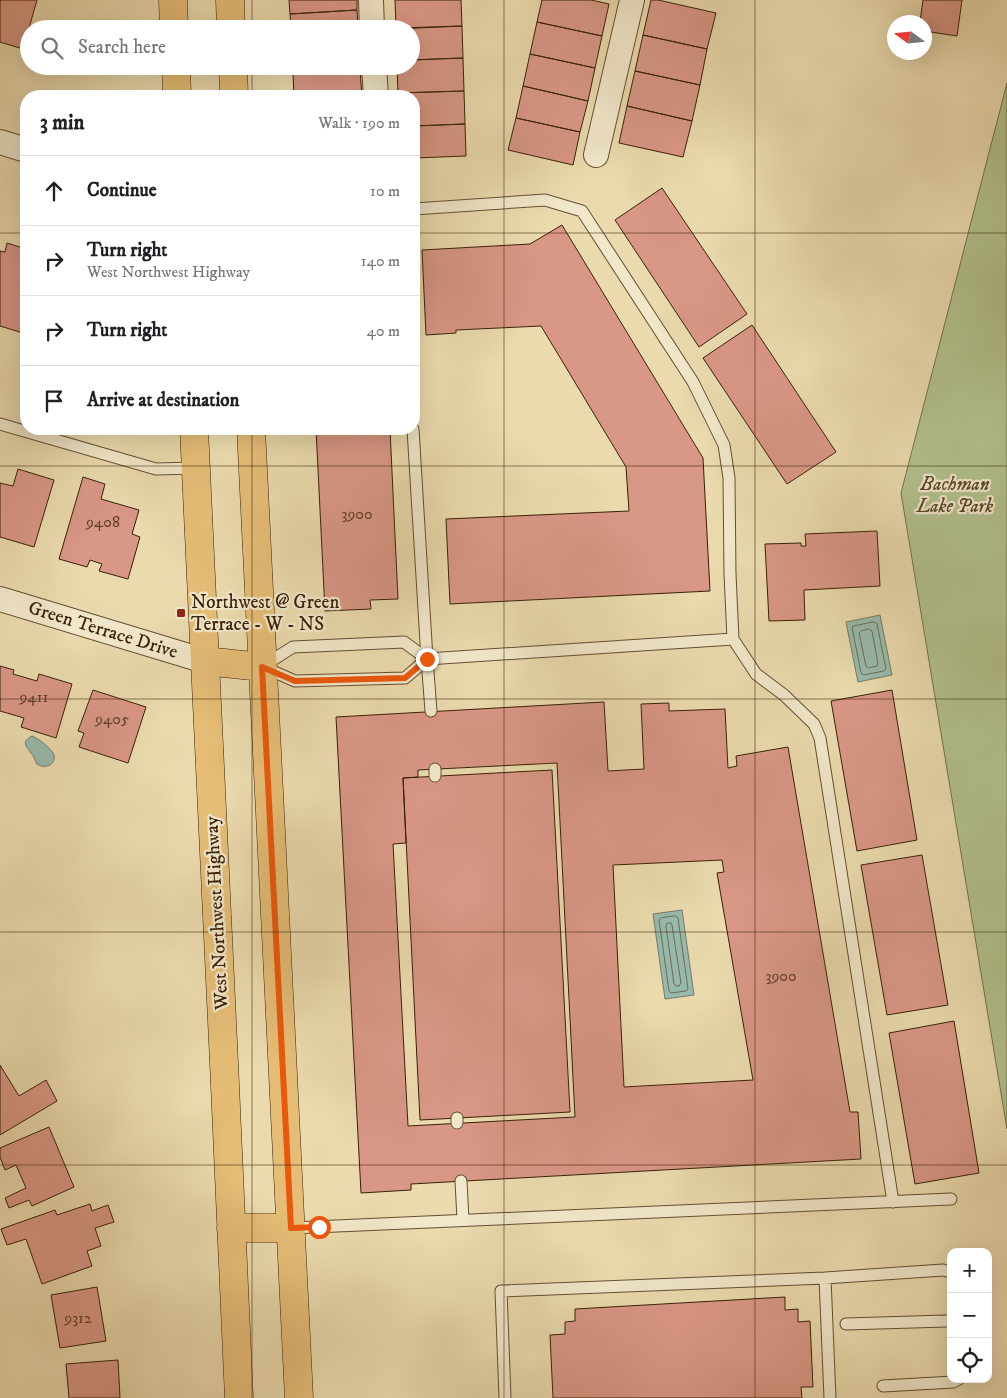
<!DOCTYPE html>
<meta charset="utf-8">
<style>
body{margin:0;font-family:"IM FELL DW Pica",serif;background:#f2f2f2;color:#202124}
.controls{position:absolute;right:15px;bottom:15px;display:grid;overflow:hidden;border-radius:10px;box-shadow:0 5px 20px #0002}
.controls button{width:45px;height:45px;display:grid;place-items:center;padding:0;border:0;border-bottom:1px solid #e0e0e0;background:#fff;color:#202124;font:25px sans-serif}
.compass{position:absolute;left:887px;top:15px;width:45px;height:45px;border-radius:50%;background:#fff;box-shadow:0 5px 20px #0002;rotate:285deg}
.stop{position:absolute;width:15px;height:15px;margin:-11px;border:4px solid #ea580c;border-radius:50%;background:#fff}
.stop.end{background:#ea580c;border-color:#fff;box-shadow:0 1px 5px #0008}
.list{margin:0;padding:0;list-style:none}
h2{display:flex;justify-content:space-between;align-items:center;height:65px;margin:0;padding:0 20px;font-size:21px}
h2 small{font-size:16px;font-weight:400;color:#757577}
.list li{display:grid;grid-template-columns:32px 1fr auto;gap:15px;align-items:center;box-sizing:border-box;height:70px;padding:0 20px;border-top:1px solid #e0e0e0}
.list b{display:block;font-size:19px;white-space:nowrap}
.list p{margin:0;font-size:16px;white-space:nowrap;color:#757577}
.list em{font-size:16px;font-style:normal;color:#757577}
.icon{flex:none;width:28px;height:28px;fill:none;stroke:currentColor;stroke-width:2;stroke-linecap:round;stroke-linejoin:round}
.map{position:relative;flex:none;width:1007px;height:1398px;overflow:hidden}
.search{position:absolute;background:#fff;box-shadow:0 5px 20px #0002;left:20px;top:20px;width:400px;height:55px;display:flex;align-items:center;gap:12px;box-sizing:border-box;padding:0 18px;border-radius:28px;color:#757577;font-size:19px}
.panel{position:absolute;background:#fff;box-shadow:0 5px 20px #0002;left:20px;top:90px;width:400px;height:345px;border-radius:20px}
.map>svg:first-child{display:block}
</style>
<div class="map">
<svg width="1007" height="1398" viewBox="0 0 1007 1398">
<rect width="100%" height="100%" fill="#eadaad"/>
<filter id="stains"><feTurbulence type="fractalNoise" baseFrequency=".004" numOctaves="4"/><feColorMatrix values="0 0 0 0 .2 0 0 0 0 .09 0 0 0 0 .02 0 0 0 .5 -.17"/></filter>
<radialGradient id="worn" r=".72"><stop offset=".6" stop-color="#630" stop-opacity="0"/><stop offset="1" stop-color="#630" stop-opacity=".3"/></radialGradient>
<!-- green -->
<path fill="#b1c18e" stroke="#75704c" d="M1007,83V1129L901,493Z"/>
<!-- water -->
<path fill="#98baac" stroke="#727c6b" d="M880,615L892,675L858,682L846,622Z
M32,736C38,738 52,749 54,755C56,766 44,769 37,764C35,761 34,756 31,753C26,746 21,742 32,736Z
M682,910L694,995L665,999L653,914Z"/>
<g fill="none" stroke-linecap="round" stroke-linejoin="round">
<!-- shore -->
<path stroke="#686d5a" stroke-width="1" d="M874,622L877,624L886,669L884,671L863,675L861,673L852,627L854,626Z
M869,629L872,631L878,664L877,666L868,668L866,666L859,633L861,631Z
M675,916L678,918L688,989L686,991L671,993L669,991L659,920L661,918Z
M668,923H671L672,925L681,983L679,986H676L674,984L666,926Z"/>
</g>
<!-- building -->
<path fill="#d99785" stroke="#392009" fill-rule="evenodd" d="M0,0H37L23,49L0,42Z
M289,0H357V10L290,14Z
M395,0H461L462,26L396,28Z
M542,0H591L609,4L602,36L537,22Z
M651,0H658L716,13L707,49L643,35Z
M923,0H962L957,36L924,31V22H920Z
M357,10L358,29H291L290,14Z
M537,22L602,36L595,68L530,54Z
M462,26L463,58L411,60V29H396Z
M643,35L707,49L700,85L635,71Z
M530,54L595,68L588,101L523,86Z
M463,58L464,91L398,93L397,66H411V60Z
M293,66H360V70L293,74Z
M360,70L362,96H294L293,74Z
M635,71L700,85L692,121L627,106Z
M523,86L588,101L580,132L516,118Z
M464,91L465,124L414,126V96H398V93Z
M627,106L692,121L683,157L619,143Z
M516,118L580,132L573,165L508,150Z
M465,124L466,156L414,158V126Z
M662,188L747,314L699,347L615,220Z
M562,225L703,458L710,591L450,604L446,519L629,511L626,467L541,326L456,330V333L426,335L422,250L530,244Z
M7,243L26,249V334L0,326V251L5,252Z
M752,325L836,452L787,484L703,358Z
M316,429H390L398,599L370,600L371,609L325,611Z
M18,469L54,480L34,547L0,537V483L13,486Z
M83,477L105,484L101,499L139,510L132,534L140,537L128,579L99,571L102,564L90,560L87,567L59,559Z
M877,531L880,586L804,590L805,620L769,621L765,544L801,543V546H806L805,534Z
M0,666L14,670L13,674L37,681L39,674L72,684L56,738L21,727L24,718L0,711Z
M93,690L146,707L128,763L79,747L84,733L78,731Z
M892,690L917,840L857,851L831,701Z
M604,702L608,771L644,769L641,704L669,703V711L725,709L728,768L737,766L736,756L788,747L850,1112H858L861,1159L411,1184V1190L361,1193L336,717ZM557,763L575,1117L408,1126L393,844L406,843L403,778L418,777V770ZM722,860L724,872L717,873L753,1080L624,1087L613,865Z
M552,770L570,1112L420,1120L403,778Z
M922,855L948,1005L887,1015L861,865Z
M954,1021L979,1173L915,1184L889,1033Z
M0,1065L19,1096L46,1080L57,1101L0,1135Z
M49,1127L74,1187L32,1206L29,1200L9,1208L5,1198L26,1188L16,1165L5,1170L0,1157V1148Z
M90,1204L92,1211L108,1205L114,1222L95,1228L101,1246L87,1251L92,1266L42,1284L26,1239L7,1245L1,1229L55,1210L57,1215Z
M97,1287L106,1341L60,1348L51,1295Z
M785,1297V1310L798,1309V1322L810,1321L813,1387H801L802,1398H553L550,1335L565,1334V1322L575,1321V1309Z
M118,1360L120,1398H69L66,1364Z"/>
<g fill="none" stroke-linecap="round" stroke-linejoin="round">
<defs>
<path id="service" d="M414,209L545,200L582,211L693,382L724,445L729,478L730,574L733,639L756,674L784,695L814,724L820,738L893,1202
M0,424L156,469L196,468
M413,429L427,659L733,639
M263,666L293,647L404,642L427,659L431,711
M263,667L295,681L405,678L427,659
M435,769V776
M457,1118V1123
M461,1181L463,1220
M291,1228L951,1199
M825,1278L830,1398
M846,1324L946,1321L951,1320
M883,1386L953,1382L959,1379
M505,1398L501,1291L825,1278L943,1270L951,1272"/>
<path id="minor" d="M371,0L372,29
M374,66L376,96
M0,142L26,150
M596,155L632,0
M0,599L205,661"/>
<path id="primary" d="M173,0L174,29
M230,0L231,29
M176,66L177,96
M233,66L234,96
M194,429L224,1063L239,1398
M251,429L299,1398
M205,661L262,667
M231,1228H291"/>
</defs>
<!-- service casing -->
<use href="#service" stroke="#654e32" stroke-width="13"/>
<!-- minor casing -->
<use href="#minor" stroke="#654e32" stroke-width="26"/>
<!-- primary casing -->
<use href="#primary" stroke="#392009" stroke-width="29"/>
<!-- service -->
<use href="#service" stroke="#f1e7ca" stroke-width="11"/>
<!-- minor -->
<use href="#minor" stroke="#f1e7ca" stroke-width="24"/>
<!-- primary -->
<use href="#primary" stroke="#e5bd76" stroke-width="28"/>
</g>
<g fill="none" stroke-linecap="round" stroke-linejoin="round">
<!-- route -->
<path stroke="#ea580c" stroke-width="6" d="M319,1227L291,1228L262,667L295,681L405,678L427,659"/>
</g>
<!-- grid -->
<path fill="none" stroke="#392009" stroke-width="1" stroke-opacity="0.55" d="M252,0V29M504,0V1398M755,0V1398M252,66V96M0,233H26M414,233H1007M252,429V1398M0,466H1007M0,699H1007M0,932H1007M0,1165H1007"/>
<!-- markers -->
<rect fill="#8f2418" stroke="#f1e7ca" stroke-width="2" x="176" y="608" width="10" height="10" rx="2.5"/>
<g text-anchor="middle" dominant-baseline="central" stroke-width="4.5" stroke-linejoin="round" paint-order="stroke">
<!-- number labels -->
<g font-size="16" fill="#613e28">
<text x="357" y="514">3900</text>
<text x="103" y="522">9408</text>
<text x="34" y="697">9411</text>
<text x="112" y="719">9405</text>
<text x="781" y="976">3900</text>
<text x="78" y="1318">9312</text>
</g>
<!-- park labels -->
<g font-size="19" font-style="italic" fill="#57482a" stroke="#f1e7ca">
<text x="955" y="484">Bachman<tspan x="955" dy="22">Lake Park</tspan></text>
</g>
<!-- poi labels -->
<g font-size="19" fill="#392009" stroke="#f1e7ca" text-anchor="start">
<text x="191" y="602">Northwest @ Green<tspan x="191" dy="22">Terrace - W - NS</tspan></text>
</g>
<!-- street labels -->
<g font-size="19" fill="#392009" stroke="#f1e7ca">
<text transform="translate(103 630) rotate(17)">Green Terrace Drive</text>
<text transform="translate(217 913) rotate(-93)">West Northwest Highway</text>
</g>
</g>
<rect width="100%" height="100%" filter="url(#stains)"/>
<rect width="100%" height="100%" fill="url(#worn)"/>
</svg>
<div class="controls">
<button>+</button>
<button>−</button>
<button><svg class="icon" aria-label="locate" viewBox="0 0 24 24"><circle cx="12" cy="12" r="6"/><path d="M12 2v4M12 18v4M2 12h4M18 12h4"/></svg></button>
</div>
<svg class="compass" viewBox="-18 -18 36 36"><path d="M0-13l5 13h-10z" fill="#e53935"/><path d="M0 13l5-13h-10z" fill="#757577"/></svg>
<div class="stop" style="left:319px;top:1227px"></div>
<div class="stop end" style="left:427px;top:659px"></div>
<div class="search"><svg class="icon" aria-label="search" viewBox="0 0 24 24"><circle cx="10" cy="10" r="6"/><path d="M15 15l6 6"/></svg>Search here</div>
<section class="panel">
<h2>3 min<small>Walk · 190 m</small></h2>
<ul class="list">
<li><svg class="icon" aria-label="ahead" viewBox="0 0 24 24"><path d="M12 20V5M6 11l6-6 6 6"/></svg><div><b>Continue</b></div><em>10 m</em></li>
<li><svg class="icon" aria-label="right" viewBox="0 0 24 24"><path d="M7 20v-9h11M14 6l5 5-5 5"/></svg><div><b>Turn right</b><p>West Northwest Highway</p></div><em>140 m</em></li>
<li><svg class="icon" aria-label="right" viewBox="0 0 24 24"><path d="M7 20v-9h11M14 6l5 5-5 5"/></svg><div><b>Turn right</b></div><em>40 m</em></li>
<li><svg class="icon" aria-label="arrive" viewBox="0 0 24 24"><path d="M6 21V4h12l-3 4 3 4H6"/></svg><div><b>Arrive at destination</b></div></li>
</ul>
</section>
</div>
